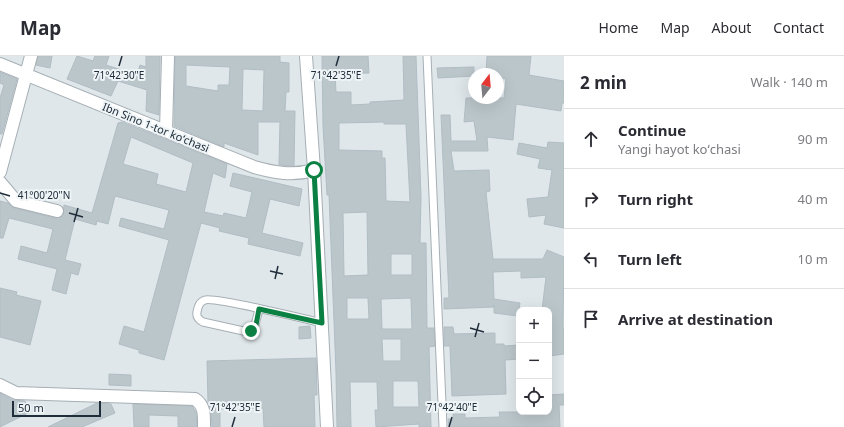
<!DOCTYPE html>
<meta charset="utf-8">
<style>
body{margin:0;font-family:"Noto Sans",sans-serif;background:#f2f2f3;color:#2b2b33}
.controls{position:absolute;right:12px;bottom:12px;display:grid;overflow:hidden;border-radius:8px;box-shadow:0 4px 16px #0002}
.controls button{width:36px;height:36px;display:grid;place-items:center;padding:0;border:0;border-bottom:1px solid #e1e1e2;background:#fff;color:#2b2b33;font:20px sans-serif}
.compass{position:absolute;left:468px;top:12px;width:36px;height:36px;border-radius:50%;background:#fff;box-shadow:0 4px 16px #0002;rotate:16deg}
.scale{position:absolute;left:12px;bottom:10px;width:89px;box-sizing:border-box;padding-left:4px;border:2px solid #202d3a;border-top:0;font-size:11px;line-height:14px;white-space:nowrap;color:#202d3a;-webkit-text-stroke:3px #eff5f7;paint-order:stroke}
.stop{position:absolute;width:12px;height:12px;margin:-9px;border:3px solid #0b8043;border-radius:50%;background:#fff}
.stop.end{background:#0b8043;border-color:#fff;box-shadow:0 1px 4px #0008}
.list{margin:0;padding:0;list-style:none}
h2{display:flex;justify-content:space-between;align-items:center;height:52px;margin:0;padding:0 16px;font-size:17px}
h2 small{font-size:13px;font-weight:400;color:#7c7c81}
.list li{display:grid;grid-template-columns:26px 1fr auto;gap:12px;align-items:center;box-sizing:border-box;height:60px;padding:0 16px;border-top:1px solid #e1e1e2}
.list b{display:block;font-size:15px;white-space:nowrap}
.list p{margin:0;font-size:13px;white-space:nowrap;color:#7c7c81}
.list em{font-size:13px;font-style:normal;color:#7c7c81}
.icon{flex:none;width:22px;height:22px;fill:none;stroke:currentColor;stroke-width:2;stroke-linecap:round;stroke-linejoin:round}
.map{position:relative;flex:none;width:564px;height:371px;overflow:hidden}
header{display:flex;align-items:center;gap:24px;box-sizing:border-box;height:56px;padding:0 20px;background:#fff;border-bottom:1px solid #e1e1e2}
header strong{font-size:19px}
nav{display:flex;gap:22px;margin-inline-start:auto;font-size:14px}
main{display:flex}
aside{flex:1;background:#fff}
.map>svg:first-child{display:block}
</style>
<header>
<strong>Map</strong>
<nav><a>Home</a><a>Map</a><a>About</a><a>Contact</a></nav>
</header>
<main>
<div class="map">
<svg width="564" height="371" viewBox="0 0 564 371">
<rect width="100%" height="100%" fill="#dfe7ea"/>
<!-- building -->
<path fill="#bbc6cb" stroke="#b1bdc4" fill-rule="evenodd" d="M38,0H52L50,12L36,9Z
M77,0L93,5L95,0H109L106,9L137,19L140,9L146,11V0H160L159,59L146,55L147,34L118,25L111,40L67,23Z
M175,0H280V6L289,7V36H286L285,55H295L294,110L279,109L280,66H258V99L224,87V91L174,70ZM186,9L230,11L229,29H218V35L186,30ZM243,13L264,14L263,55L242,54Z
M322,0H368L369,17L335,18L336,36H351V49L370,48V46L404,44L403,0H416L421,141L420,187H426L427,272H434L435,290L429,291L431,371H419V368L376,371L375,354H378L377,326H350L351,371H337L336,316L329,139H327L323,70ZM384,66V68H406L410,146L386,145L385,102H382V95L339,94V67ZM367,156L368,219L344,220L343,157ZM391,198H412V219H391ZM347,242H368L369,263H347ZM411,242L412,273H382L381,243ZM382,283H401V305H383ZM393,325H418L419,351H393Z
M487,0H531L529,19L564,25V47H562L561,55L516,48L513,84L487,81L488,95H451L454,115L489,114L490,135L486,136L493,203H543L547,194L564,201L563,272H564V298L549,300V254H542L546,221L521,222V215L493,216L494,243L520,247L518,260L494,257V249V251L444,253V242H449L441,59H450L451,85H477L474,65L464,66L466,42H504L506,23L498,22V18H486Z
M474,11V20L438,22L437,12Z
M0,16L17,23L2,78H0V42L4,29L0,27Z
M122,66L227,108L225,122L213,117L204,156L223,160L224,157L246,162L252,136L230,130L233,117L302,133L299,150L270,143L262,177L303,187L300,200L248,188L249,182L219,175L220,172L201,167L164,304L139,297V294L119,288L124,270L144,276L169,184L119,170L121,162L164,173L169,154L115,140L108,168L97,165L96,169L75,163L65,204L81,208L78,219L71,217L66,238L52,234L57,213L18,203L21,190L47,197L53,173L9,162L3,182H0V145L8,147L14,152L55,162L63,160L64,149L92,157L118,67ZM131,81L193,107L186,136L156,128L158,118L123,108Z
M548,86L564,87V172L544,168L546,159L529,161L527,143L548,141L552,114L538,112L540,103L517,98L519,87L547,92Z
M0,232L17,236L16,239L41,245L30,289L0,281Z
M310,270L311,282L299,283V271Z
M444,271H453L454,278L495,277V288H504V290L519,289V303L505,304L506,338L452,340L450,290H444Z
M316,302L317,339H314L315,371H264L263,352L220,353V371H212L211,358L208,347L207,305Z
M109,318L131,319V330L109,329Z
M0,337L12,344L25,345L30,356L0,371Z
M564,338V349H559L560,371H449L448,363H453V358H465V362L500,361L499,356H549V339Z
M97,347L111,348L115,357L82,371H48Z
M133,348L192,350L196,357L197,371H178V360L149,359V371H134Z"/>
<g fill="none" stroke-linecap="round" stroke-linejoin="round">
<defs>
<path id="lane" d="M427,0L443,371
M259,253L254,273L248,276L203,266C199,264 196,261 197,256C198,251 199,246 205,244C214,241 306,263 322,267"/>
<path id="street" d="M306,0L314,114L327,371
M0,8L254,111C275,117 293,120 314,114
M166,75L168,0
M0,116L31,0
M0,126L16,145L57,155
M0,329L16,337L195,343C205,350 204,359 204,371"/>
</defs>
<!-- lane casing -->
<use href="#lane" stroke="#a6afb5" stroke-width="9"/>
<!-- street casing -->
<use href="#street" stroke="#a6afb5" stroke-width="14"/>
<!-- lane -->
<use href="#lane" stroke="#fff" stroke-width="7"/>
<!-- street -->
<use href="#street" stroke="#fff" stroke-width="12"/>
</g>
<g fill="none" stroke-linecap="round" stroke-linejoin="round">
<!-- route -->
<path stroke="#0b8043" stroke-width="5" d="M251,275L256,269L259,253L322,267L314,114"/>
</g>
<!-- ticks -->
<path fill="none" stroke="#202d3a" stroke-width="1.5" d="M119,10L122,0M336,10L339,0M0,137L10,140M69,157L83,161M74,166L78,152M270,215L283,218M275,223L278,210M470,272L484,276M475,281L479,267M232,371L235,361M449,371L452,361"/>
<g text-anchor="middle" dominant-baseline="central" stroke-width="4" stroke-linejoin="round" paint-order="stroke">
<!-- street labels -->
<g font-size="11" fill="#202d3a" stroke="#eff5f7">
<text transform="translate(156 71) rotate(22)">Ibn Sino 1-tor koʻchasi</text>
</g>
</g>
<g font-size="10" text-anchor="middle" fill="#202d3a" stroke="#eff5f7" stroke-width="4" stroke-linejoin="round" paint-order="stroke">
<text x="119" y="23">71°42'30"E</text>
<text x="336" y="23">71°42'35"E</text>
<text x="44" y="143">41°00'20"N</text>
<text x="235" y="355">71°42'35"E</text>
<text x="452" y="355">71°42'40"E</text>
</g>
</svg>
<div class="controls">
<button>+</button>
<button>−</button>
<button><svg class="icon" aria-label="locate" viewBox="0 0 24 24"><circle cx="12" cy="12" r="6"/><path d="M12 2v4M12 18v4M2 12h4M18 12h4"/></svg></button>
</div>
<svg class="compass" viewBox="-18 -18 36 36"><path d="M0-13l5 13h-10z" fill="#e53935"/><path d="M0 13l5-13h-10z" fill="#7c7c81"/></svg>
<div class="scale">50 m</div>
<div class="stop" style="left:314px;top:114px"></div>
<div class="stop end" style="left:251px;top:275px"></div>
</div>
<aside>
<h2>2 min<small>Walk · 140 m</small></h2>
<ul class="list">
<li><svg class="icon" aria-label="ahead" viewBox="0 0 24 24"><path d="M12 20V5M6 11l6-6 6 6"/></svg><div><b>Continue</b><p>Yangi hayot koʻchasi</p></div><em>90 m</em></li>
<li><svg class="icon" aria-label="right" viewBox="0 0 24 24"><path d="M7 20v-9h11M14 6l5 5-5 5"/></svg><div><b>Turn right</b></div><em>40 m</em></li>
<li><svg class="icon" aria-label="left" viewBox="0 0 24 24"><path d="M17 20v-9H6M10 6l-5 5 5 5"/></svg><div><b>Turn left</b></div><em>10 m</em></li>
<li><svg class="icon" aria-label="arrive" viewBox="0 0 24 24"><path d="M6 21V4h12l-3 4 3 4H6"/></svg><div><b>Arrive at destination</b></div></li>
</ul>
</aside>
</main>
